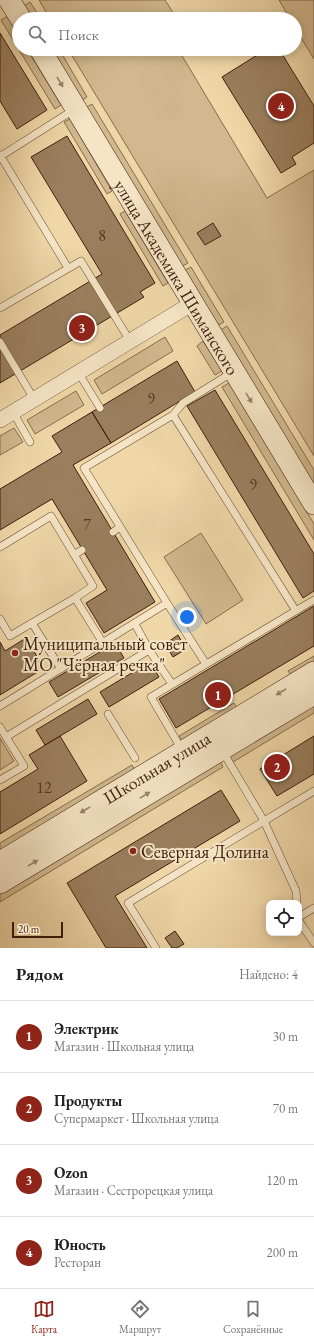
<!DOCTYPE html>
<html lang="ru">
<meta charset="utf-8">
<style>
body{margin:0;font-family:"EB Garamond",serif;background:#f6f6f6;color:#222}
.controls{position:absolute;right:12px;bottom:12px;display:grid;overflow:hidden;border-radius:8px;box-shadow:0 2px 10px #0003}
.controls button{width:36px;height:36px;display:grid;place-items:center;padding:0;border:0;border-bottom:1px solid #e0e0e0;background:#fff;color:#222;font:20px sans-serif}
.scale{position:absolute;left:12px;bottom:10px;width:51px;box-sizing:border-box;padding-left:4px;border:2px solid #3e1f0d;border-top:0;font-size:11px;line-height:14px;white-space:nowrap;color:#3e1f0d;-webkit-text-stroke:3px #f5e5c6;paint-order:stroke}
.you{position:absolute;left:187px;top:617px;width:14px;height:14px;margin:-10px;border:3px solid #fff;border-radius:50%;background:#1a73e8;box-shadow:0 0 0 6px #1a73e833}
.badge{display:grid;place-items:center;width:26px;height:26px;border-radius:50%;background:#8f2418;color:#fff;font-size:13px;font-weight:700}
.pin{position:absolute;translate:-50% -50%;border:2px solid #fff;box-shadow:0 1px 4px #0006}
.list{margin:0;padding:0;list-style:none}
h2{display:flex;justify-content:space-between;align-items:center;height:52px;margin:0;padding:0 16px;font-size:17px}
h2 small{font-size:13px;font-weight:400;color:#767676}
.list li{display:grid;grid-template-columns:26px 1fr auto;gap:12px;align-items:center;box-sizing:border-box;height:72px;padding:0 16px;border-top:1px solid #e0e0e0}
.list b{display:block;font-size:15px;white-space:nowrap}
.list p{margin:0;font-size:13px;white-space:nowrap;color:#767676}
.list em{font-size:13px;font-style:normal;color:#767676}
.icon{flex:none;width:22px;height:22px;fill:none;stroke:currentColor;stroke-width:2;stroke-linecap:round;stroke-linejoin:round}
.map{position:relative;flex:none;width:314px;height:948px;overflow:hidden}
.search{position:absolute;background:#fff;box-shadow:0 2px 10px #0003;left:12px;right:12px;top:12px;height:44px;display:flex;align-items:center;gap:10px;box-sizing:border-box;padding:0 14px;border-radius:22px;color:#767676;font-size:15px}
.sheet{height:340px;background:#fff}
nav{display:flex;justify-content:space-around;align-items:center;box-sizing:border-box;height:56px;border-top:1px solid #e0e0e0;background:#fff;font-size:11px;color:#767676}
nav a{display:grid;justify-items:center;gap:2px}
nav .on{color:#8f2418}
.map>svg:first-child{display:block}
</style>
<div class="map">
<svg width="314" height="948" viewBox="0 0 314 948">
<rect width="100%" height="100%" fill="#efd7a8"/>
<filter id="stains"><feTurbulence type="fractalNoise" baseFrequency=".005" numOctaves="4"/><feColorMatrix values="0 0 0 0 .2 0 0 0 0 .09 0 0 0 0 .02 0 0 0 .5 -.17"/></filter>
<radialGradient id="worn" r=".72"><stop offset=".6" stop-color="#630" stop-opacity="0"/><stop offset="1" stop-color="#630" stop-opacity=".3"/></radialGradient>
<!-- green -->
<path fill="#d1b88e" stroke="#886c4e" d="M39,0H165L177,19H50Z
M279,0H314V59L295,28V19H290Z
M30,2L41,19H32L24,6Z
M8,16L19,35V49H27L61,105L55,109L1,20Z
M49,49H59L87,97L81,101Z
M68,49H178L267,198L314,170V456Z
M92,104L188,263L181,267L85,108Z
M70,119L112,191L107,194L64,122Z
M125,211L168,283L163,286L120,214Z
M191,267L224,322L217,326L183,271Z
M227,326L314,470V487L219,331Z
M165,337L173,351L102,394L94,380Z
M203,341L222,371L215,375L197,346Z
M229,383L314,524V540L222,387Z
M76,391L84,405L35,434L27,420Z
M14,428L23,442L0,455V436Z
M201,533L243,600L206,624L164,557Z
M314,656V662L291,675L288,671Z
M234,703L237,708L182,741L179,736Z
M314,704V713L233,762L229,755Z
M0,738L14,761L0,770Z
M220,761L223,767L0,902V894Z
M132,765L135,770L0,851V843Z"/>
<!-- building -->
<path fill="#9a7f5e" stroke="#3e1f0d" d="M0,33L47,110L17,129L0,101Z
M267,49H279L314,106V143L292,157L296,164L281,173L222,77Z
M67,136L155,283L140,292L144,297L0,383V335L102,274L31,157Z
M213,223L221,236L205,245L197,233Z
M177,361L195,392L111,443L92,412Z
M215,390L314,554V591L303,598L187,406Z
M92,412L111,443L73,465L155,602L104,633L86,603L107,590L52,499L0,530V489L62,452L52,436Z
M314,606V646L176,728L159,699Z
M178,635L186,649L173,657L165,644Z
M26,638L44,668L0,695V642L5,651Z
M115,643L124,658L58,697L49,682Z
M150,662L159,677L109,707L100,692Z
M88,699L97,714L45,745L36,730Z
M60,736L87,781L0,834V792L38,769L29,755Z
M314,736V774L277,796L260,769Z
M221,790L240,821L115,896L147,948H106L67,883Z
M175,931L184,944L177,948H172L165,938Z"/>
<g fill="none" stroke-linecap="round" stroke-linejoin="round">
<defs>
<path id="lane" d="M0,155L68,268
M1,156L75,109
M0,308L81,261L130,341
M0,342L34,399
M78,372L100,408
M13,412L30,442
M173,415L296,611
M113,532L120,527
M0,547L51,516L93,586L75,598L103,643
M74,555L82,550
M167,603L206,664
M0,619L10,636L32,623L61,669
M32,623L75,598
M135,624L149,650L172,684
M0,706L167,603L84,468L173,415L183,403L233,372
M108,714L135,758
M0,727L24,766L0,780
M6,737L149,650
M182,750L151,697L314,600
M223,752L264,821L296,891L297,903
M299,917L314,908
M299,921L314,943
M156,948L128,903L314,791"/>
<path id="street" d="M0,420L193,303"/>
<g id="secondary">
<path d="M9,0L21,19"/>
<path id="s1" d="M40,49L314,504"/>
<path id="s2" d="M0,862L314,672"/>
<path d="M0,883L314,694"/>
</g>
</defs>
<!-- lane casing -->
<use href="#lane" stroke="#6a4d34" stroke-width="8"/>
<!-- street casing -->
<use href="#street" stroke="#6a4d34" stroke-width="16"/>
<!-- secondary casing -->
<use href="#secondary" stroke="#3e1f0d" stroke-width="22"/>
<!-- lane -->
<use href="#lane" stroke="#f5e5c6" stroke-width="7"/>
<!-- street -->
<use href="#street" stroke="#f5e5c6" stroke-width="15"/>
<!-- secondary -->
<use href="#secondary" stroke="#f5e5c6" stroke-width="21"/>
</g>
<!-- one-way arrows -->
<defs><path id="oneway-solid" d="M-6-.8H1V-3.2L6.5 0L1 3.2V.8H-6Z"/></defs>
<g fill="#9a826a">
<use href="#oneway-solid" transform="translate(60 82) rotate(59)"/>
<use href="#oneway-solid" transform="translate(249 398) rotate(59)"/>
<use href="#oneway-solid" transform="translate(281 692) rotate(149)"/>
<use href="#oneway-solid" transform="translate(145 795) rotate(-31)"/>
<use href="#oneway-solid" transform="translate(85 810) rotate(149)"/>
<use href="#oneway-solid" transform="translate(33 863) rotate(-31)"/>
</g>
<!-- markers -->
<g fill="#8f2418" stroke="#f5e5c6" stroke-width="1.5">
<circle cx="15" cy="653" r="4"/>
<circle cx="133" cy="851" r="4"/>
</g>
<g text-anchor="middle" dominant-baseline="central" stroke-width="4" stroke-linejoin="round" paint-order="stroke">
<!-- number labels -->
<g font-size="16" fill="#553721">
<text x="102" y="235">8</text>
<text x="151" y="398">9</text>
<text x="253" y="484">9</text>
<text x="87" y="524">7</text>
<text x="44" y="787">12</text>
</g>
<!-- street labels -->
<g font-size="18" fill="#3e1f0d" stroke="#f5e5c6">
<text stroke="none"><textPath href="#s1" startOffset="266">улица Академика Шиманского</textPath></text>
<text stroke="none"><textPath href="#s2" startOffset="183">Школьная улица</textPath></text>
</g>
<!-- poi labels -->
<g font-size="18" fill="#3e1f0d" stroke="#f5e5c6" text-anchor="start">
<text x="23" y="643">Муниципальный совет<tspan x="23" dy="21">МО "Чёрная речка"</tspan></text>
<text x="141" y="851">Северная Долина</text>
</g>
</g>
<rect width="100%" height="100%" filter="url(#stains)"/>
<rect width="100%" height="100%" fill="url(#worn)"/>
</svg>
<div class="controls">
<button><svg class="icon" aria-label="locate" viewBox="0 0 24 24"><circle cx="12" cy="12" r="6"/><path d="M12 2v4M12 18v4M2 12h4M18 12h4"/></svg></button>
</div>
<div class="scale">20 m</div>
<div class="you"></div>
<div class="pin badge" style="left:218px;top:695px">1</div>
<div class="pin badge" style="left:277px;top:767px">2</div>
<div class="pin badge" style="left:82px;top:328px">3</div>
<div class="pin badge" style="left:281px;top:106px">4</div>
<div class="search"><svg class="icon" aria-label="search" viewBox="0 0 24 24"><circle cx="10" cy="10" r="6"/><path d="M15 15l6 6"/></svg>Поиск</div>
</div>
<section class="sheet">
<h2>Рядом<small>Найдено: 4</small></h2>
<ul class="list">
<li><span class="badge">1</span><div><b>Электрик</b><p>Магазин · Школьная улица</p></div><em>30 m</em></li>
<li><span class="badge">2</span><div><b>Продукты</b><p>Супермаркет · Школьная улица</p></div><em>70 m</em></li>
<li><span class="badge">3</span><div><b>Ozon</b><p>Магазин · Сестрорецкая улица</p></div><em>120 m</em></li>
<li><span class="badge">4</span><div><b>Юность</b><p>Ресторан</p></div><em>200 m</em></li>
</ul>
</section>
<nav>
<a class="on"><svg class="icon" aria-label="map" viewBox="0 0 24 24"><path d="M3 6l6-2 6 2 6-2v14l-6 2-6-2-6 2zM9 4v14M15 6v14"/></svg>Карта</a>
<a><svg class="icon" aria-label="directions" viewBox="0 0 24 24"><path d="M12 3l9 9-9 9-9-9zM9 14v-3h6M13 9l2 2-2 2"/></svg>Маршрут</a>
<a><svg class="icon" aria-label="saved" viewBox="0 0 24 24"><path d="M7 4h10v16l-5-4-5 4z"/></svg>Сохранённые</a>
</nav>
